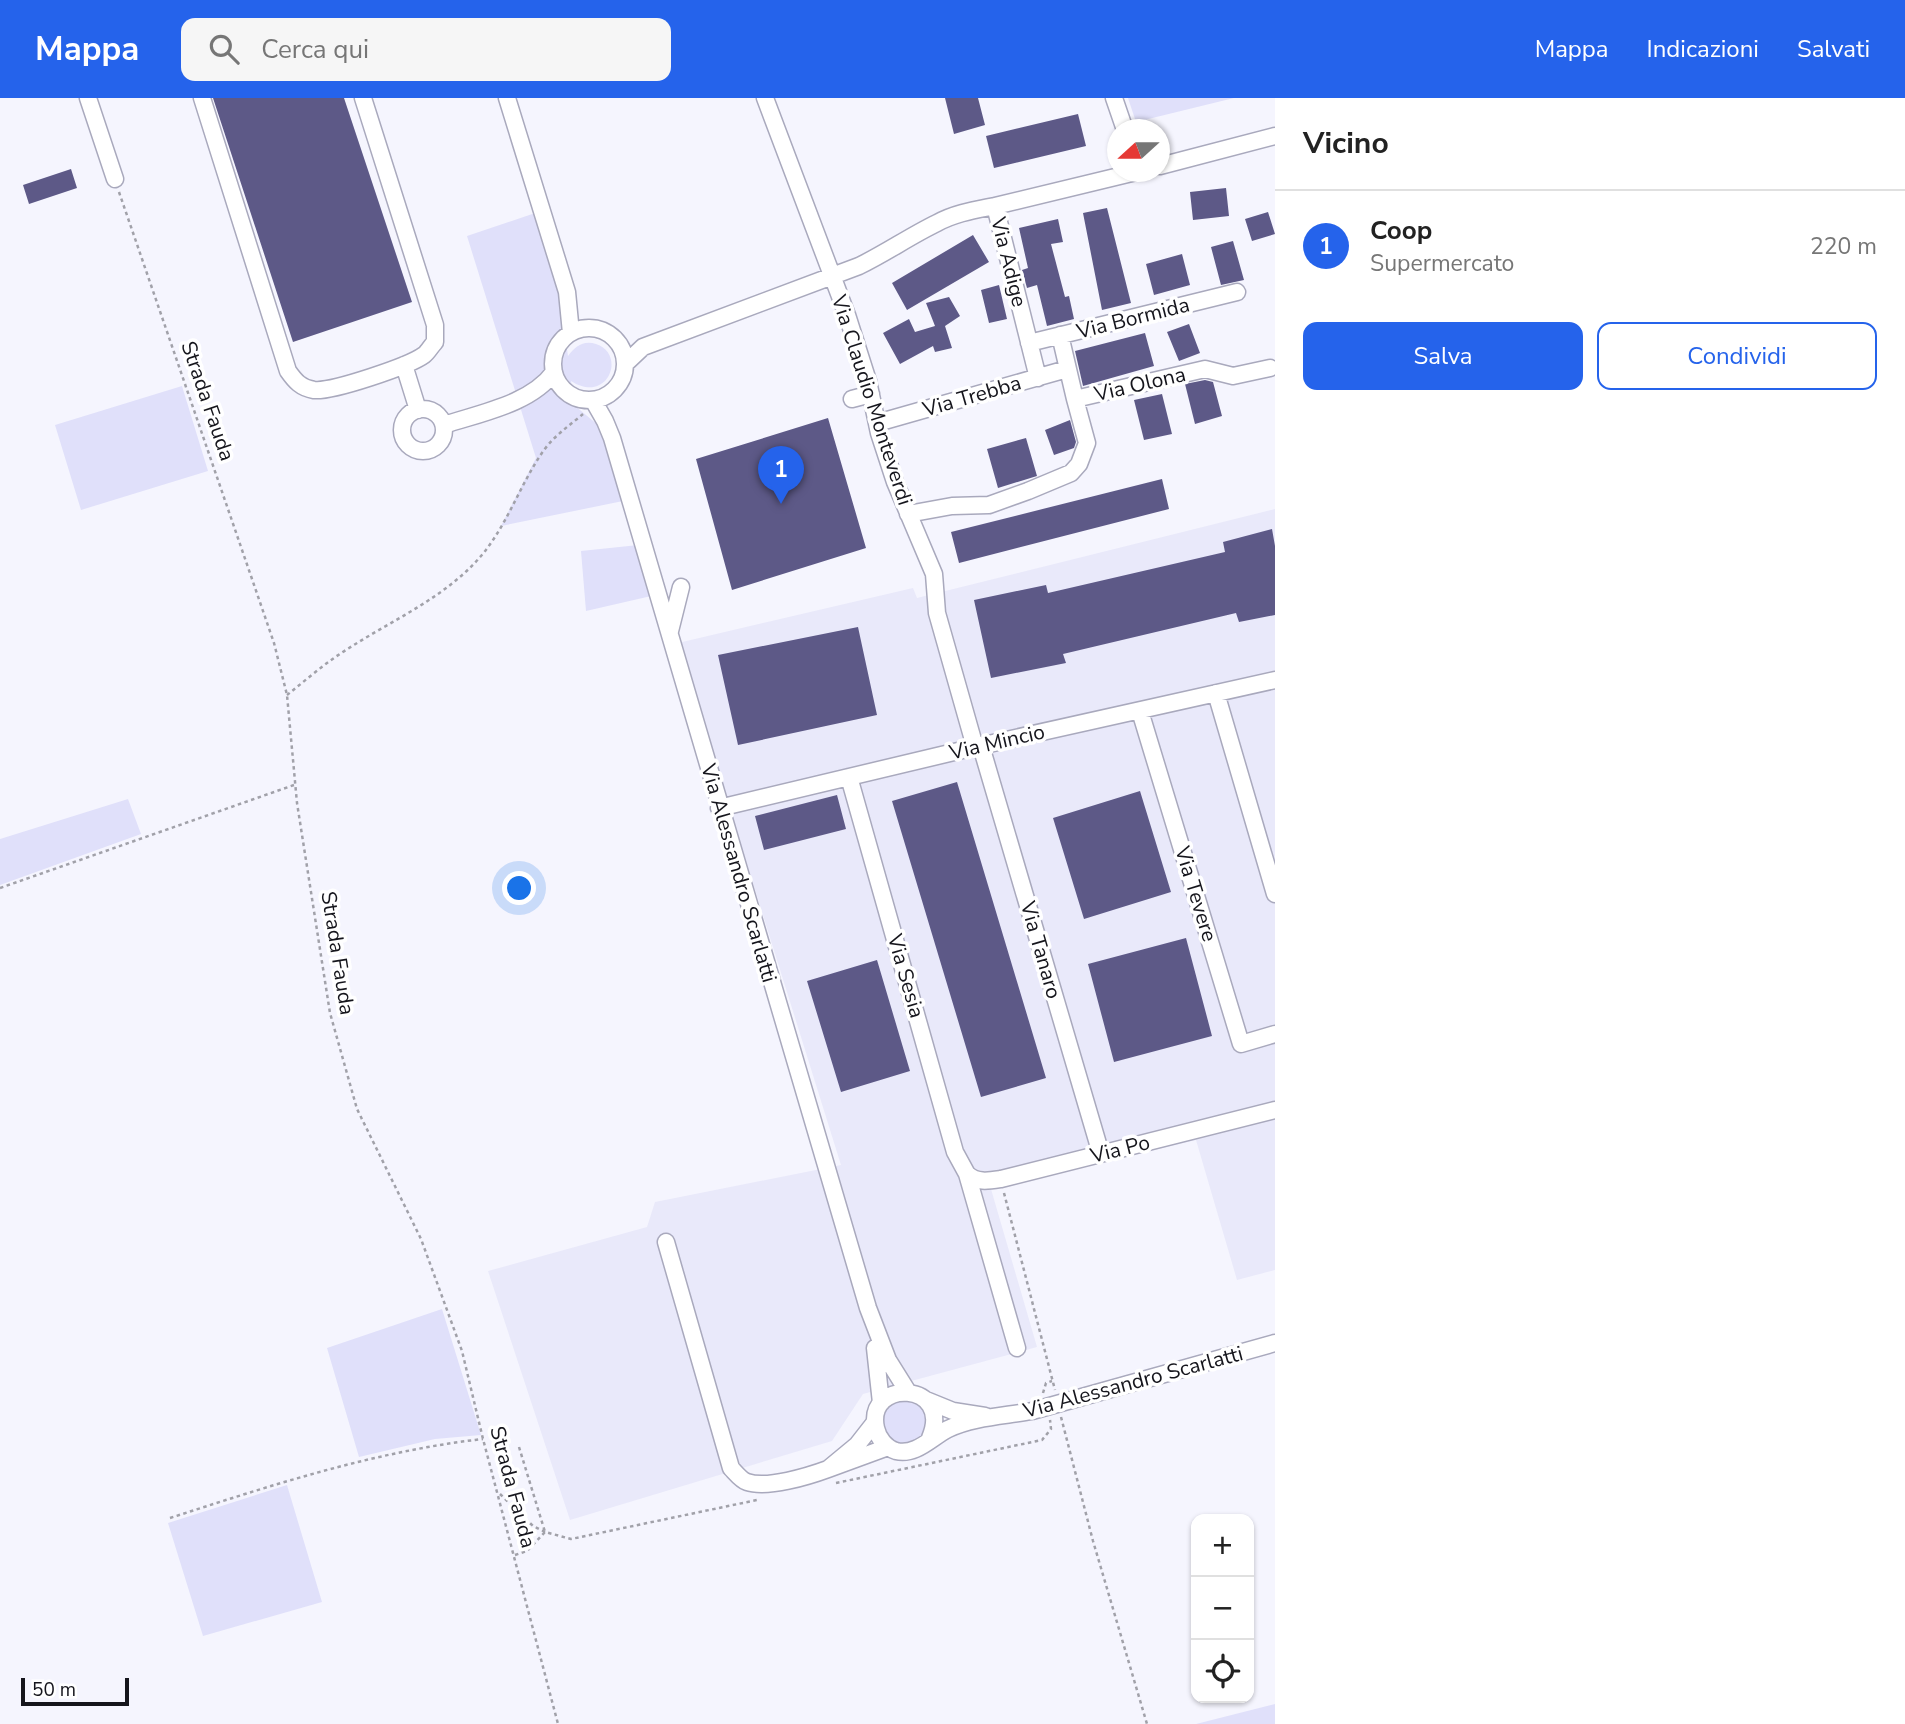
<!DOCTYPE html>
<html lang="it">
<meta charset="utf-8">
<style>
body{margin:0;font-family:"Nunito Sans",sans-serif;background:#f6f6f6;color:#222}
.controls{position:absolute;right:21px;bottom:21px;display:grid;overflow:hidden;border-radius:14px;box-shadow:0 2px 5px #0004}
.controls button{width:63px;height:63px;display:grid;place-items:center;padding:0;border:0;border-bottom:2px solid #e0e0e0;background:#fff;color:#222;font:35px sans-serif}
.compass{position:absolute;left:1107px;top:21px;width:63px;height:63px;border-radius:50%;background:#fff;box-shadow:0 2px 5px #0004;rotate:249deg}
.scale{position:absolute;left:21px;bottom:18px;width:108px;box-sizing:border-box;padding-left:7px;border:4px solid #15151c;border-top:0;font-size:19px;line-height:24px;white-space:nowrap;color:#15151c;-webkit-text-stroke:5px #fff;paint-order:stroke}
.you{position:absolute;left:520px;top:791px;width:24px;height:24px;margin:-18px;border:5px solid #fff;border-radius:50%;background:#1a73e8;box-shadow:0 0 0 10px #1a73e833}
.badge{display:grid;place-items:center;width:46px;height:46px;border-radius:50%;background:#2563eb;color:#fff;font-size:23px;font-weight:700}
.pin{position:absolute;translate:-50% -58px;filter:drop-shadow(0 2px 4px #0008)}
.pin::after{content:'';position:absolute;top:37px;width:24px;height:21px;background:inherit;clip-path:polygon(0 0,100% 0,50% 100%)}
.list{margin:0;padding:0;list-style:none}
h2{display:flex;justify-content:space-between;align-items:center;height:91px;margin:0;padding:0 28px;font-size:30px}
h2 small{font-size:23px;font-weight:400;color:#767676}
.list li{display:grid;grid-template-columns:46px 1fr auto;gap:21px;align-items:center;box-sizing:border-box;height:112px;padding:0 28px;border-top:2px solid #e0e0e0}
.list b{display:block;font-size:26px;white-space:nowrap}
.list p{margin:0;font-size:23px;white-space:nowrap;color:#767676}
.list em{font-size:23px;font-style:normal;color:#767676}
.actions{display:flex;gap:14px;padding:21px 28px}
.actions a{flex:1;padding:16px 0;border:2px solid #2563eb;border-radius:14px;text-align:center;font-size:24px;color:#2563eb}
.actions .main{background:#2563eb;color:#fff}
.icon{flex:none;width:38px;height:38px;fill:none;stroke:currentColor;stroke-width:2;stroke-linecap:round;stroke-linejoin:round}
.map{position:relative;flex:none;width:1275px;height:1626px;overflow:hidden}
header{display:flex;align-items:center;gap:42px;box-sizing:border-box;height:98px;padding:0 35px;background:#2563eb;color:#fff}
header strong{font-size:33px}
nav{display:flex;gap:38px;margin-inline-start:auto;font-size:24px}
.search{width:490px;height:63px;background:#f6f6f6;display:flex;align-items:center;gap:18px;box-sizing:border-box;padding:0 24px;border-radius:14px;color:#767676;font-size:26px}
main{display:flex}
aside{flex:1;background:#fff}
.map>svg:first-child{display:block}
</style>
<header>
<strong>Mappa</strong>
<div class="search"><svg class="icon" aria-label="search" viewBox="0 0 24 24"><circle cx="10" cy="10" r="6"/><path d="M15 15l6 6"/></svg>Cerca qui</div>
<nav><a>Mappa</a><a>Indicazioni</a><a>Salvati</a></nav>
</header>
<main>
<div class="map">
<svg width="1275" height="1626" viewBox="0 0 1275 1626">
<rect width="100%" height="100%" fill="#f5f5fe"/>
<!-- built -->
<path fill="#e9e9fa" d="M1275,411V1172L1237,1182L1196,1042L991,1091L1037,1249L863,1296L832,1343L570,1422L488,1173L647,1129L655,1104L841,1067L678,545L913,490L917,500Z"/>
<!-- green -->
<path fill="#e0e0fa" d="M1128,0H1234L1136,24Z
M547,111L568,258C575,249 583,242 596,246C627,256 608,307 571,283L574,307L598,327L623,403L501,428L536,360L467,138Z
M182,288L208,373L81,412L55,327Z
M648,446L660,496L586,513L581,453Z
M128,701L141,736L0,787V741Z
M442,1211L481,1337L435,1341L359,1359L327,1250Z
M898,1300L921,1305L929,1319L922,1342C917,1344 911,1348 906,1348C889,1348 873,1327 884,1311C887,1307 894,1303 898,1300Z
M287,1387L322,1504L203,1538L168,1425Z
M1275,1606V1626H1196Z"/>
<!-- building -->
<path fill="#5d5987" d="M213,0H344L412,204L293,244Z
M945,0H978L985,27L954,36Z
M1078,16L1086,48L994,70L986,38Z
M71,71L77,90L29,106L23,87Z
M1226,90L1229,118L1193,122L1190,94Z
M1107,110L1131,205L1102,212L1083,115Z
M1268,114L1275,136L1252,143L1245,121Z
M1058,121L1063,144L1051,146L1065,199L1069,198L1074,221L1047,228L1037,187L1027,190L1022,172L1028,170L1019,130Z
M973,137L989,164L907,212L892,185Z
M1233,143L1244,182L1221,187L1211,149Z
M1182,156L1190,187L1154,197L1146,166Z
M999,187L1007,221L989,225L981,192Z
M949,199L960,218L945,228L952,250L935,254L933,248L900,266L883,235L909,221L915,234L935,228L926,205Z
M1189,226L1200,255L1179,263L1167,234Z
M1145,235L1154,268L1083,288L1075,253Z
M1205,282L1213,284L1222,318L1195,326L1185,286Z
M1162,296L1172,336L1144,342L1134,302Z
M828,320L866,450L732,492L696,361Z
M1070,322L1076,344L1074,350L1054,357L1045,332Z
M1026,340L1037,378L998,390L987,351Z
M1162,381L1169,411L959,465L951,434Z
M1272,431L1275,448V517L1239,524L1236,515L1063,556L1066,565L991,580L974,502L1046,487L1048,495L1225,454L1223,444Z
M858,529L877,617L738,647L718,557Z
M957,684L1046,980L981,999L892,703Z
M1140,693L1171,794L1084,821L1053,720Z
M837,697L846,731L764,752L755,718Z
M1186,840L1212,938L1114,964L1088,866Z
M877,862L910,973L841,994L807,883Z"/>
<g fill="none" stroke-linecap="round" stroke-linejoin="round">
<defs>
<path id="minor" d="M88,0L115,81
M202,0L288,273C295,283 301,290 314,292C332,294 409,268 424,257C428,254 431,248 435,244V227L363,0
M507,0L567,194L571,235
M765,0L847,217L868,283L879,335L895,384L934,476L937,515L975,649
M1114,0L1125,32
M1160,68L1275,38
M553 266a36 36 0 1 1 72 0a36 36 0 1 1-72 0Z
M1060,237L1075,301L1205,271L1233,278L1270,270
M1029,245L1237,194
M625,266L643,249L859,168C886,155 910,138 937,125C955,115 975,112 995,108
M404,267L418,312
M1038,280L995,108L1136,74
M852,301L871,296
M593,302L605,323L612,340L868,1210L888,1262L908,1294
M402 332a21 21 0 1 1 42 0a21 21 0 1 1-42 0Z
M877,325L1067,271
M444,327C480,315 531,306 554,274
M908,416L952,408L989,407L1028,393L1071,375L1079,366L1087,345L1075,301
M670,533L681,489
M1216,595L1275,796
M1140,613L1241,946L1275,936
M981,648L1101,1056
M849,679L955,1054L967,1076L1017,1250
M719,710L975,649L1275,582
M967,1076C977,1085 988,1083 1001,1081L1275,1012
M666,1144L731,1370C735,1374 741,1382 747,1384C767,1391 809,1378 828,1371
M875,1250L881,1305
M926,1302L953,1313L985,1318
M875,1324L857,1347L828,1371L888,1349
M930,1340C954,1283 865,1280 876,1330C878,1340 886,1350 896,1353C916,1358 932,1339 948,1331C973,1319 1005,1318 1032,1313L1275,1245"/>
</defs>
<!-- minor casing -->
<use href="#minor" stroke="#a9a9bd" stroke-width="19"/>
<!-- path -->
<path stroke="#a1a1a9" stroke-width="2.5" stroke-dasharray="3.5 3.5" stroke-linecap="butt" d="M119,94L274,545L287,597L297,705L330,915L357,1011L421,1141L462,1253L483,1341L558,1626
M287,597C306,582 325,565 346,552C392,522 445,500 481,458C508,426 520,386 544,352C555,337 569,328 583,316
M0,790L294,687
M1004,1095L1055,1292
M1043,1295L1046,1285L1052,1283
M1061,1319L1093,1443L1147,1626
M519,1349L545,1434
M836,1385L1042,1342L1051,1331L1050,1322
M500,1396L533,1428L545,1434
M170,1420C272,1387 376,1353 483,1341
M515,1457L527,1453L545,1434L571,1441L757,1402"/>
<!-- minor -->
<use href="#minor" stroke="#fff" stroke-width="16"/>
</g>
<g text-anchor="middle" dominant-baseline="central" stroke-width="7" stroke-linejoin="round" paint-order="stroke">
<!-- street labels -->
<g font-size="21" fill="#15151c" stroke="#fff">
<text transform="translate(1009 164) rotate(76)">Via Adige</text>
<text transform="translate(1133 220) rotate(-14)">Via Bormida</text>
<text transform="translate(1140 286) rotate(-13)">Via Olona</text>
<text transform="translate(972 298) rotate(-16)">Via Trebba</text>
<text transform="translate(872 302) rotate(72)">Via Claudio Monteverdi</text>
<text transform="translate(208 303) rotate(71)">Strada Fauda</text>
<text transform="translate(997 644) rotate(-13)">Via Mincio</text>
<text transform="translate(739 775) rotate(74)">Via Alessandro Scarlatti</text>
<text transform="translate(1196 796) rotate(73)">Via Tevere</text>
<text transform="translate(1041 852) rotate(74)">Via Tanaro</text>
<text transform="translate(338 855) rotate(81)">Strada Fauda</text>
<text transform="translate(906 878) rotate(74)">Via Sesia</text>
<text transform="translate(1120 1051) rotate(-14)">Via Po</text>
<text transform="translate(1133 1284) rotate(-15)">Via Alessandro Scarlatti</text>
<text transform="translate(513 1389) rotate(75)">Strada Fauda</text>
</g>
</g>
</svg>
<div class="controls">
<button>+</button>
<button>−</button>
<button><svg class="icon" aria-label="locate" viewBox="0 0 24 24"><circle cx="12" cy="12" r="6"/><path d="M12 2v4M12 18v4M2 12h4M18 12h4"/></svg></button>
</div>
<svg class="compass" viewBox="-18 -18 36 36"><path d="M0-13l5 13h-10z" fill="#e53935"/><path d="M0 13l5-13h-10z" fill="#767676"/></svg>
<div class="scale">50 m</div>
<div class="you"></div>
<div class="pin badge" style="left:781px;top:406px">1</div>
</div>
<aside>
<h2>Vicino<small></small></h2>
<ul class="list">
<li><span class="badge">1</span><div><b>Coop</b><p>Supermercato</p></div><em>220 m</em></li>
</ul>
<div class="actions"><a class="main">Salva</a><a>Condividi</a></div>
</aside>
</main>
